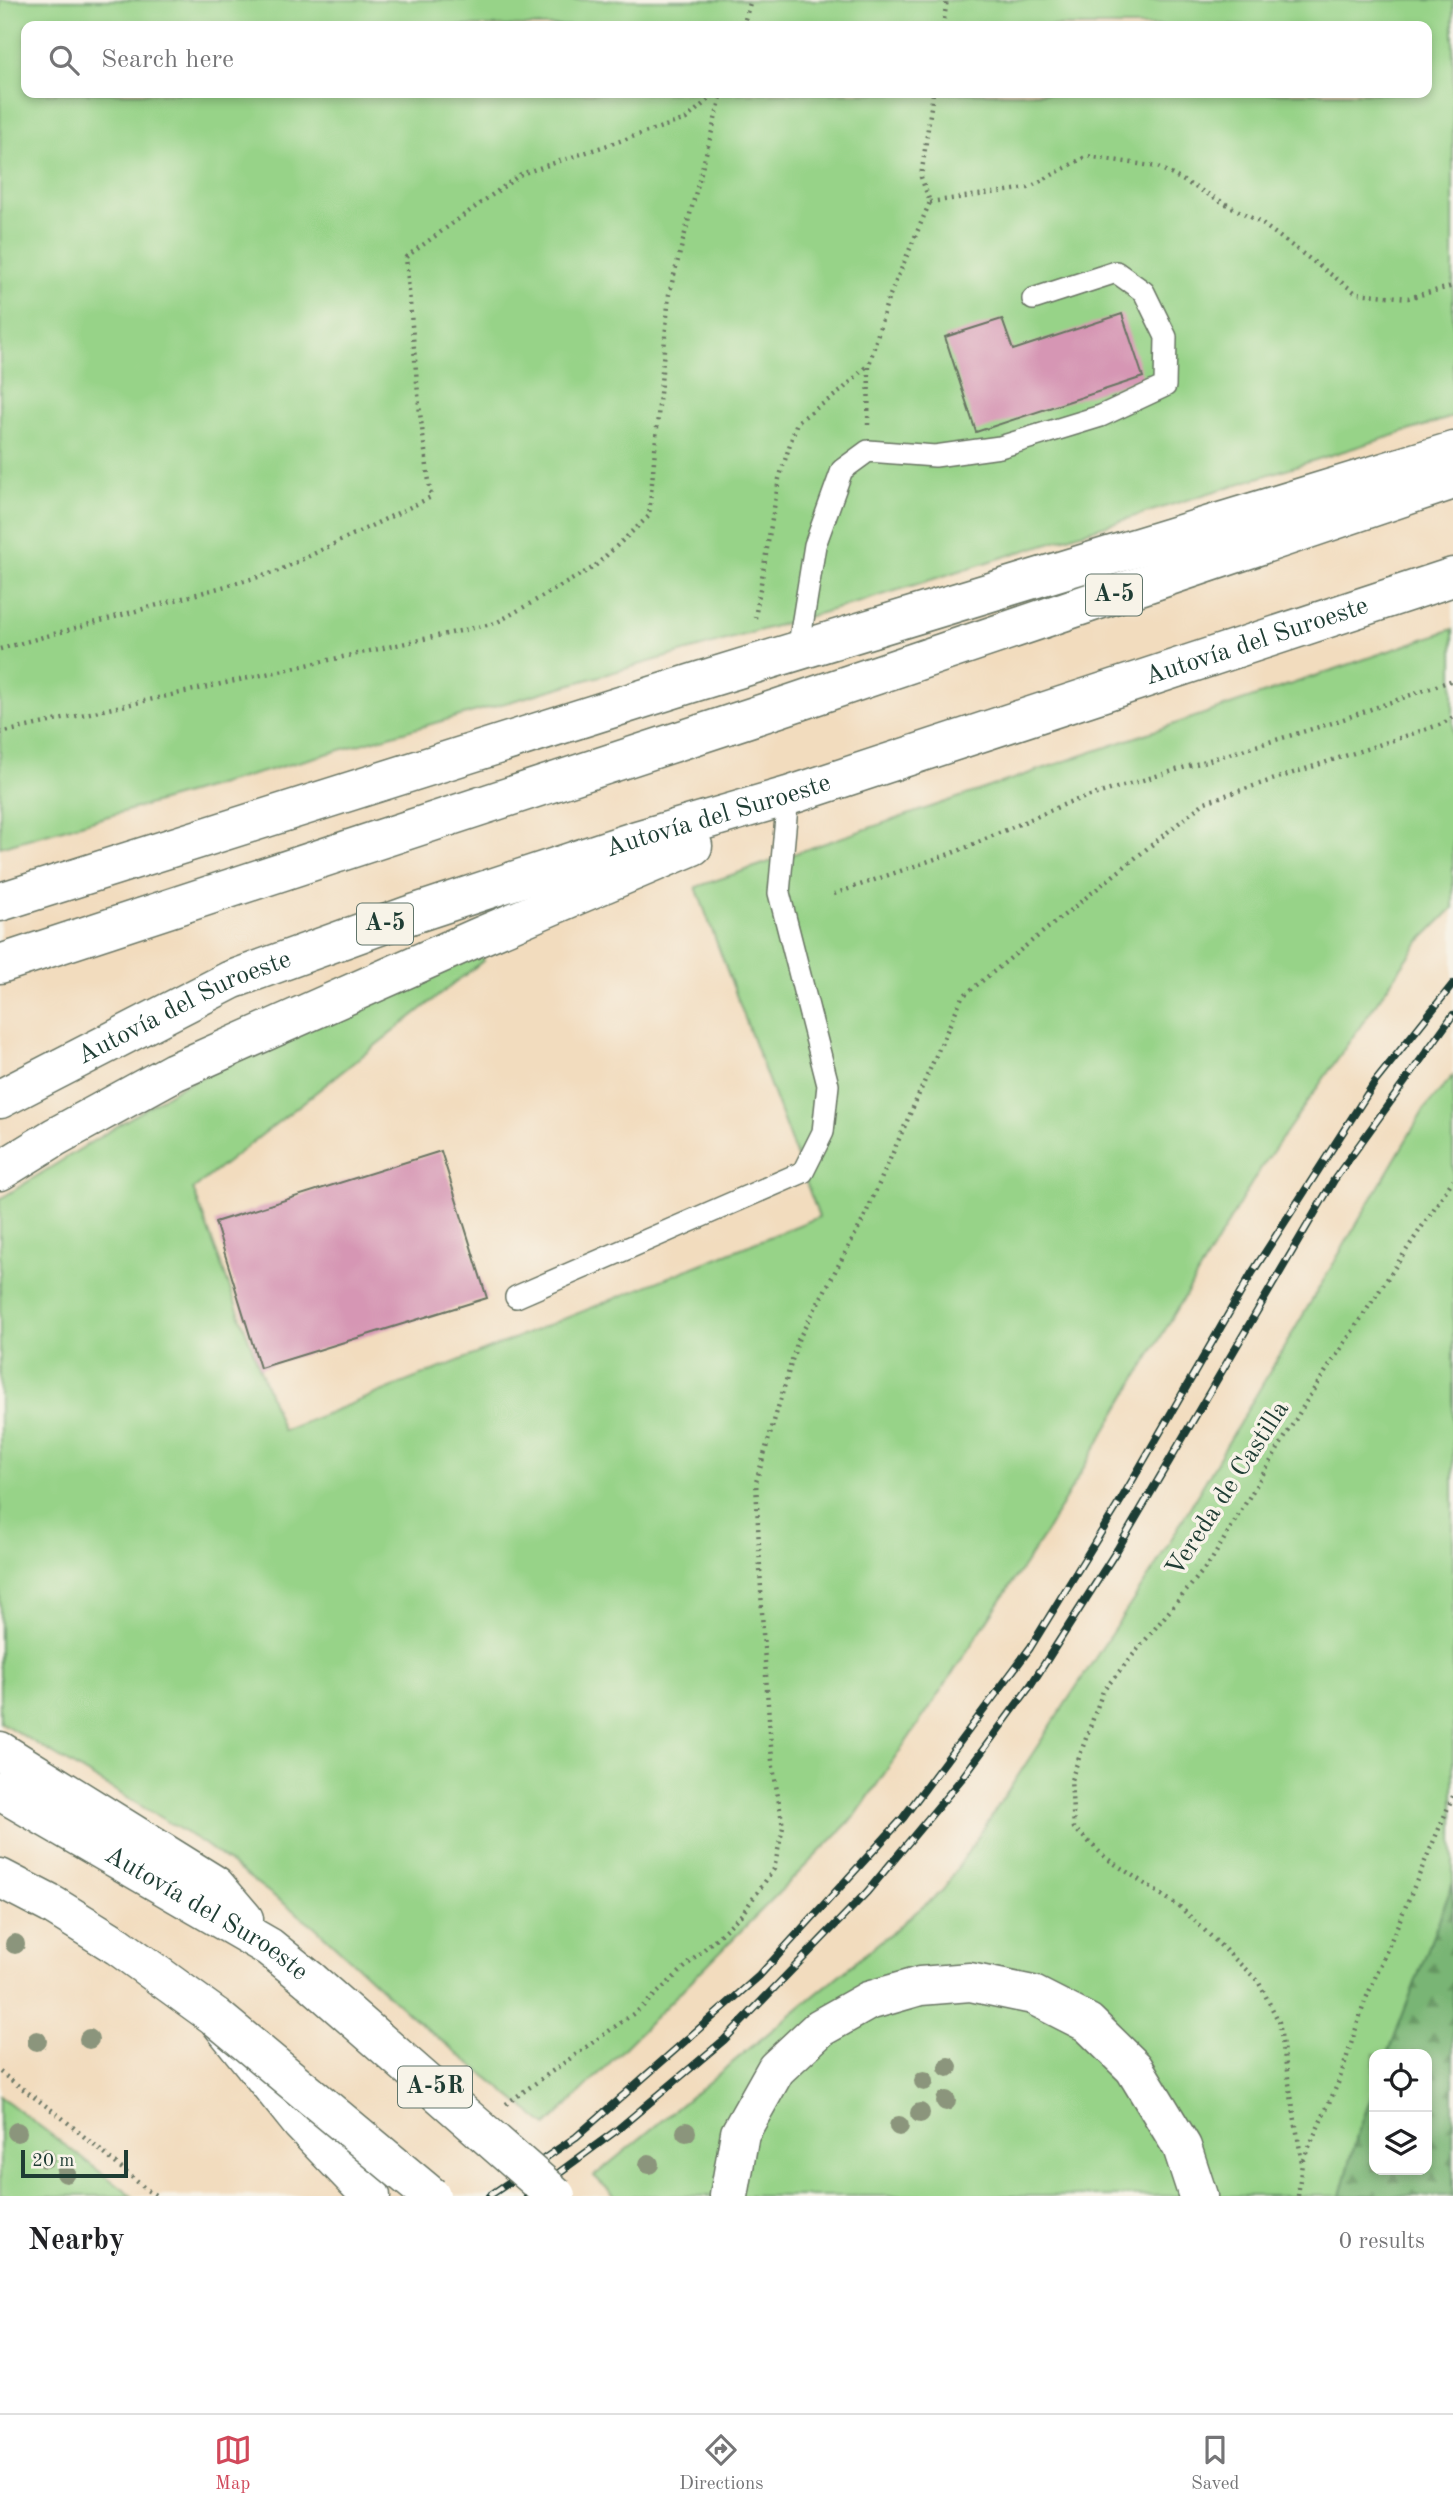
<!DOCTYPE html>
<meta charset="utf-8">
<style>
body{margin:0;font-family:"Old Standard TT",serif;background:#f2f2f2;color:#202124}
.controls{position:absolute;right:21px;bottom:21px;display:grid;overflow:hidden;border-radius:14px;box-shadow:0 4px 10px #0003}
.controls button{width:63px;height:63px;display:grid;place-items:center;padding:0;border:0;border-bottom:2px solid #e0e0e0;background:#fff;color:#202124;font:35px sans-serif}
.scale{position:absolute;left:21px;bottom:18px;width:107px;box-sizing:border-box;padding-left:7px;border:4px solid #1f3d34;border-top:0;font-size:19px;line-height:24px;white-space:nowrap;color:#1f3d34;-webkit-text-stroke:5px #f7f3e8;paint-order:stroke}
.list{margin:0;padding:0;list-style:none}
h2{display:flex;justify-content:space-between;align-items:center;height:91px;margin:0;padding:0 28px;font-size:30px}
h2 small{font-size:23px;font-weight:400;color:#757577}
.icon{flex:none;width:38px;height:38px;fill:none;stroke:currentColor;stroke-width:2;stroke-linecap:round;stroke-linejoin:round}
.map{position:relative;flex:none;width:1453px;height:2196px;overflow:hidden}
.search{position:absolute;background:#fff;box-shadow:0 4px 10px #0003;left:21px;right:21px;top:21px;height:77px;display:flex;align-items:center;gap:18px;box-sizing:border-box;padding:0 24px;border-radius:14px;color:#757577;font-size:26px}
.sheet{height:217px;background:#fff}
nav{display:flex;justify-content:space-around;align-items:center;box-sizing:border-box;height:98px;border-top:2px solid #e0e0e0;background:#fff;font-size:19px;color:#757577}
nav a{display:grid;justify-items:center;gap:4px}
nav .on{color:#d1495b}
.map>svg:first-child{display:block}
</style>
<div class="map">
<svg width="1453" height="2196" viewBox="0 0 1453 2196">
<defs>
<pattern id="forest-firs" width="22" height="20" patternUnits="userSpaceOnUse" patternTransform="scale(1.75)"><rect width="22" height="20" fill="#79b574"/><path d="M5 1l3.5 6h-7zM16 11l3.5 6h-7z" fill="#639460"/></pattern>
</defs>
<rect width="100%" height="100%" fill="#f7f3e8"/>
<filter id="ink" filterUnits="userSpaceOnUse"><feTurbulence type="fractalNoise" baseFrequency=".0143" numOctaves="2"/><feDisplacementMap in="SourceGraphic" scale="14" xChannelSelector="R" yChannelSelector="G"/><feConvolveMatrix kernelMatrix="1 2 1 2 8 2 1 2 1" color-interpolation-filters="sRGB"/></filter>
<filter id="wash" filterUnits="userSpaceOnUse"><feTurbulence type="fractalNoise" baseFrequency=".00686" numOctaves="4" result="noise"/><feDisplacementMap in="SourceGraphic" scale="28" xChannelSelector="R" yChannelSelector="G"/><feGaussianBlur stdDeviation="1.57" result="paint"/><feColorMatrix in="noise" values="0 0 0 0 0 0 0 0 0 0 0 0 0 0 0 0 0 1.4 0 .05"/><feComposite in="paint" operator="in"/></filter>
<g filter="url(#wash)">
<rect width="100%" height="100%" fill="#f2dcbe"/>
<!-- grass -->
<path fill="#97d388" stroke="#5b885e" stroke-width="2" fill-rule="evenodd" d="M0,0H1453V417L863,601L0,847ZM26,26H1427V93H26Z
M1453,629V908L1419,942L1257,1174L1044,1535L930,1707L856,1815L547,2126L409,2014L314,1926L203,1843L0,1722V1199L180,1087L476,948L484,960L193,1189L283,1431L819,1217L696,887Z
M1453,1076V1883L1388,2054H1374V2090L1357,2136L1341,2196H615L594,2176L943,1890L1153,1570L1425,1108Z
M0,2096L132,2196H0Z"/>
<!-- forest -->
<path fill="url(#forest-firs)" stroke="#4c7954" stroke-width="2" d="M1453,1883V2196H1341L1357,2136L1374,2090V2170H1427V2054H1388Z"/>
<g id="blocks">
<!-- building -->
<path fill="#d696b4" d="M1122,314L1143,377L976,432L945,337L1002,319L1013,350Z
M441,1151L487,1298L260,1368L215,1222Z"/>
</g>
</g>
<g filter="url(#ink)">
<use href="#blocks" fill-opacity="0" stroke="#697564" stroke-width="2"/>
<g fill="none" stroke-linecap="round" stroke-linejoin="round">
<defs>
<path id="lane" d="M798,651L815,545L842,470L868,451L935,456L1000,447L1101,416L1165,386L1166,337L1144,292L1116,272L1033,299
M516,1297L803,1172L823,1132L828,1085L779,893L788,796"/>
<g id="highway">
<path d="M0,902L699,681L1453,451"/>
<path d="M0,964L776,709L1453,480"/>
<path id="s1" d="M0,1099L231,980L407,916L637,840L788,796L1453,577"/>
<path d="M0,1171L55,1137L174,1072L476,938L693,846"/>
<path d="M0,1751L215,1885L244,1919"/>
<path id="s2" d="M0,1791L269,1947L311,1981"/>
<path d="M0,1878L52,1905L118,1946L216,2017L301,2123L371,2196"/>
<path d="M729,2196L740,2133L776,2069L820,2028L868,2001L920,1986L970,1982L1033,1995L1088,2023L1134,2068L1182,2147L1198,2196"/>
</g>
</defs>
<!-- lane casing -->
<use href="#lane" stroke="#697564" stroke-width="24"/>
<!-- highway casing -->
<use href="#highway" stroke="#697564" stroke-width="41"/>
<!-- path -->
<path stroke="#697564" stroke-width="4.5" stroke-dasharray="2 5" stroke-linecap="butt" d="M743,26L751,0
M943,26L947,0
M930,202L1028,188L1087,156L1158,167L1261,223L1356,293L1408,298L1453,286
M868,425L869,365L887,302L930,202L921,177L933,93
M755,618L779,479L797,422L841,391L868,365
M0,649L276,572L431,497L419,405L406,257L521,174L686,119L716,93
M0,733L496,623L594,567L649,516L669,294L722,93
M834,894L958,851L1070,802L1332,723L1453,680
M0,2072L61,2117L147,2190L157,2196
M506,2104L640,2009L742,1914L774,1869L783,1827L772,1761L763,1633L756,1482L798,1340L863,1220L962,997L1205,802L1442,724L1453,717
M1303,2160L1339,2081L1365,2001L1453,1796
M1298,2196L1302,2163L1279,2022L1258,1981L1180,1907L1106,1858L1074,1828L1071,1780L1103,1691L1211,1561L1312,1392L1453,1180"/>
<!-- lane -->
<use href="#lane" stroke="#fff" stroke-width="21"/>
<!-- highway -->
<use href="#highway" stroke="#fff" stroke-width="38"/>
<defs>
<path id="rail" d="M489,2196L576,2137L759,1976L903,1818L1030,1648L1121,1500L1252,1273L1375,1082L1453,984
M527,2196L617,2130L724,2040L867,1892L963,1777L1031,1685L1117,1550L1334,1180L1453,1015"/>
</defs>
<!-- rail casing -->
<use href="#rail" stroke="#1f3d34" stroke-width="8"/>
<!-- rail -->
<use href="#rail" stroke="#f7f3e8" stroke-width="5" stroke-dasharray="16" stroke-linecap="butt"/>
<defs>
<path id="highway-bridge" d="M311,1981L556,2196
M216,2017L431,2196"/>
</defs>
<!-- highway-bridge casing -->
<use href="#highway-bridge" stroke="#697564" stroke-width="41" stroke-linecap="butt"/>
<!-- highway-bridge -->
<use href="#highway-bridge" stroke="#fff" stroke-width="38"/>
</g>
<!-- trees -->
<g fill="#8b957b">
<circle cx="15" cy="1944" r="10"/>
<circle cx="89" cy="2039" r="10"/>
<circle cx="37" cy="2041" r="10"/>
<circle cx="948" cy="2067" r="10"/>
<circle cx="924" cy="2081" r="10"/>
<circle cx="946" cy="2101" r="10"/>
<circle cx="920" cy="2113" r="10"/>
<circle cx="899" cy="2126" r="10"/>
<circle cx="17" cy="2132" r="10"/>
<circle cx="686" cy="2132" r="10"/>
<circle cx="45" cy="2158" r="10"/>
<circle cx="649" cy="2164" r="10"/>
<circle cx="66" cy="2173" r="10"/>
</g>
</g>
<g text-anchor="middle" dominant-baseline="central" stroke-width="7" stroke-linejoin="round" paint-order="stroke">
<!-- shield labels -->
<g fill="#f7f3e8" stroke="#60746a" stroke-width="2">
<rect x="1086" y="574.5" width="56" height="41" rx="5"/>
<rect x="357" y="903.5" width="56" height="41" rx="5"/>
<rect x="398" y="2066.5" width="74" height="41" rx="5"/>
</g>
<g font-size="24" font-weight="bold" fill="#1f3d34">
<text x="1114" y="595">A-5</text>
<text x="385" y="924">A-5</text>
<text x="435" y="2087">A-5R</text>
</g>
<!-- street labels -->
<g font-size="26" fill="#1f3d34" stroke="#f7f3e8">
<text stroke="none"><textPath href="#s1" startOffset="1340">Autovía del Suroeste</textPath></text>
<text stroke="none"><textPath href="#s1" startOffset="774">Autovía del Suroeste</textPath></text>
<text stroke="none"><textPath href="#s1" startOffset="206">Autovía del Suroeste</textPath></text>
<text transform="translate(1228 1489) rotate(-57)">Vereda de Castilla</text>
<text stroke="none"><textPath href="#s2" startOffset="240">Autovía del Suroeste</textPath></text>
</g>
</g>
</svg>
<div class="controls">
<button><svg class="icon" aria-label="locate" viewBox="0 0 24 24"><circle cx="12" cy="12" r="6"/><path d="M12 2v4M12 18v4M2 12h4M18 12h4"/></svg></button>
<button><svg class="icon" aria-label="layers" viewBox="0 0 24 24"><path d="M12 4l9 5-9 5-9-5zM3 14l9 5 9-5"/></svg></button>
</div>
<div class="scale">20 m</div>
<div class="search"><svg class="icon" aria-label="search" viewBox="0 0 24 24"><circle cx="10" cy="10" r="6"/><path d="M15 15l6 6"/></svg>Search here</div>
</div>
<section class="sheet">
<h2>Nearby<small>0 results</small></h2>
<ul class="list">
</ul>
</section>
<nav>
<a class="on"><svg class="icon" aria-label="map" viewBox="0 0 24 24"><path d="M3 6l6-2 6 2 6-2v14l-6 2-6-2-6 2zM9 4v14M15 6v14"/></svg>Map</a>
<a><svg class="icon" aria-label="directions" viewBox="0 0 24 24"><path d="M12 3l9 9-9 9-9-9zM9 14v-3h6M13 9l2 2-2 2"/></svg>Directions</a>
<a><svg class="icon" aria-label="saved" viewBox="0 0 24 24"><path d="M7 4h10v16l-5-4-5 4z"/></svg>Saved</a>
</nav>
